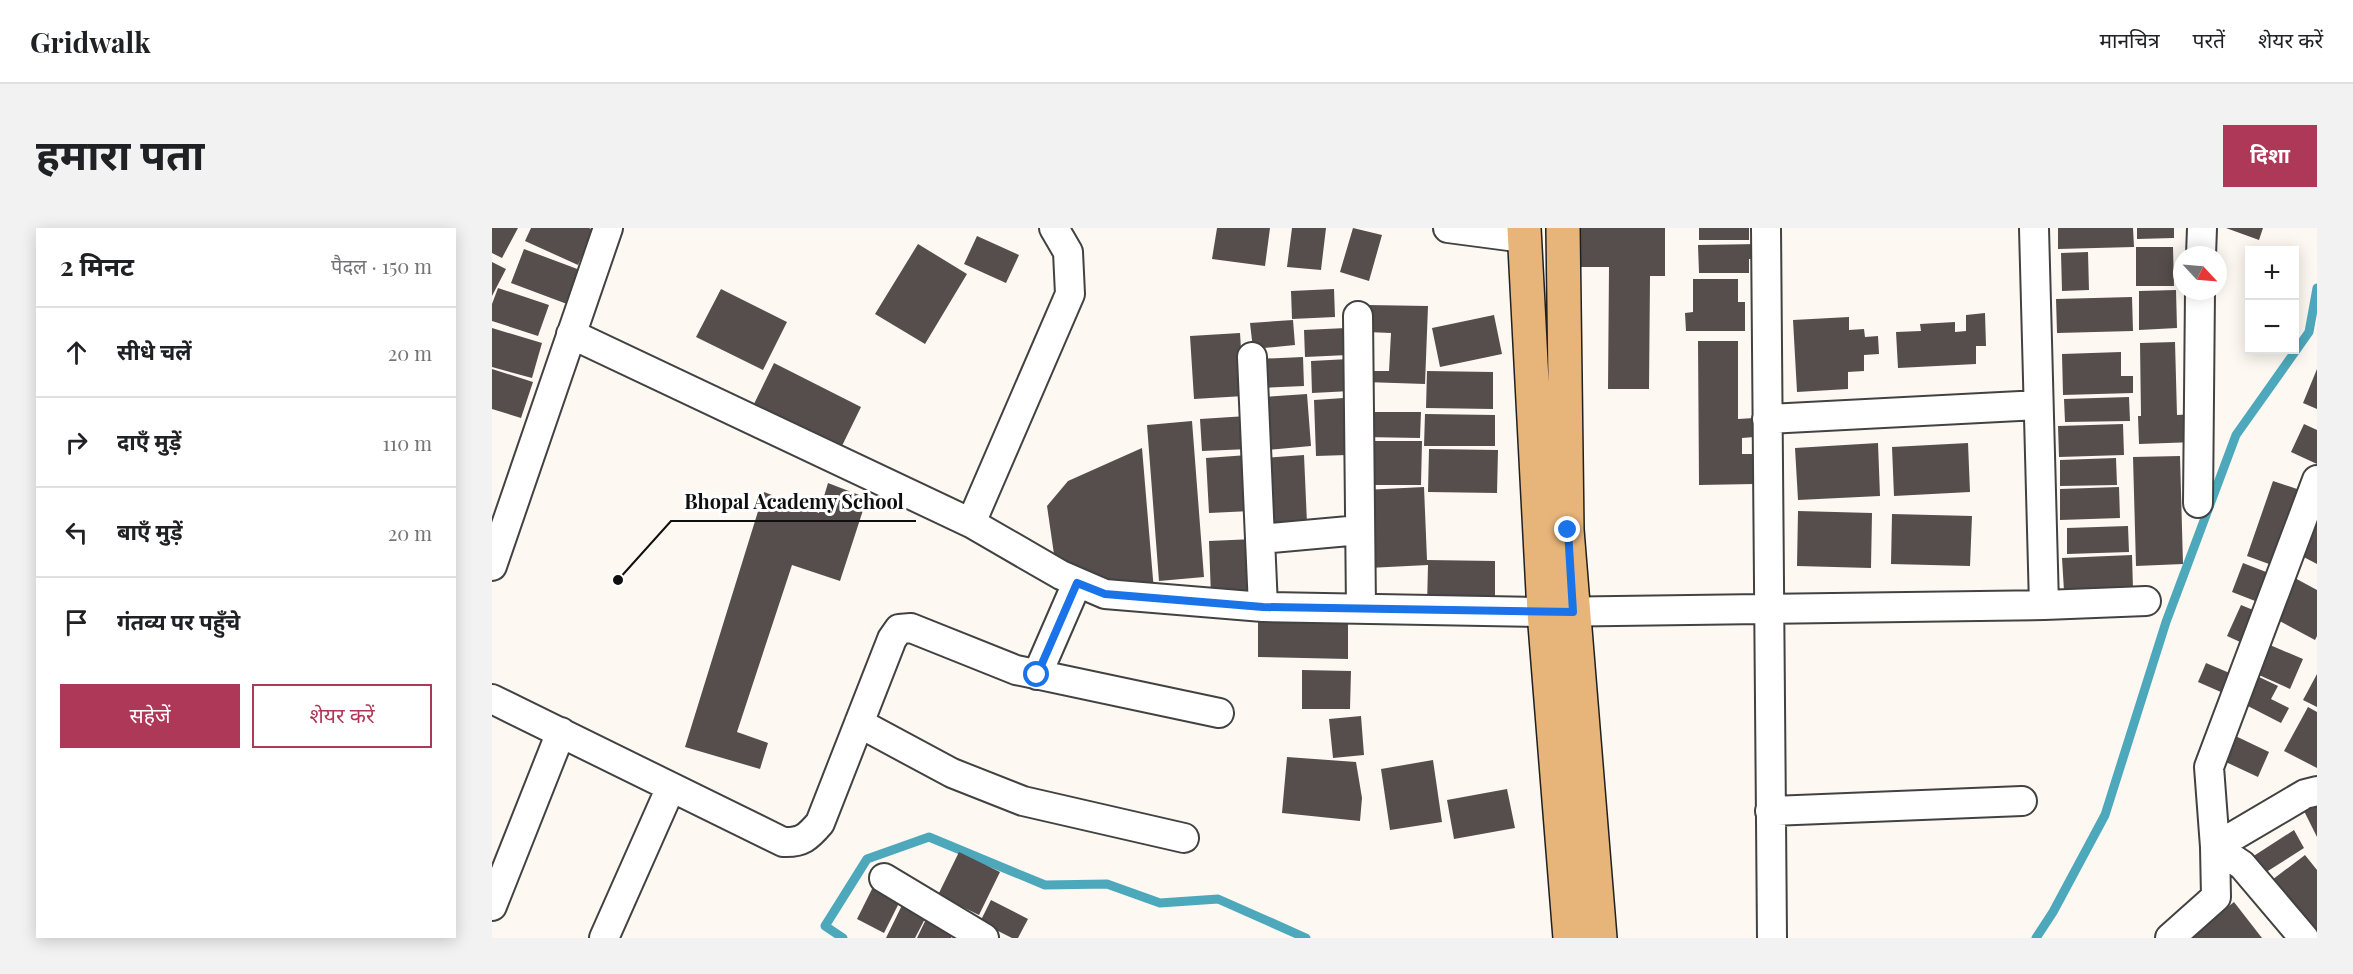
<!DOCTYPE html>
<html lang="hi">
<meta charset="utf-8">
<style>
body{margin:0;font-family:"Playfair Display","Noto Sans Devanagari",serif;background:#f2f2f2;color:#202124}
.controls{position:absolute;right:18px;top:18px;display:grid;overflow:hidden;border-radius:0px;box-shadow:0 3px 15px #0003}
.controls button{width:54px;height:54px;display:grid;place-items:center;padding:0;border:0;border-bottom:2px solid #e0e0e0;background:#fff;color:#202124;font:30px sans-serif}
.compass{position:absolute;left:1681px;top:18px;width:54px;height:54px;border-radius:50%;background:#fff;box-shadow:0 3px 15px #0003;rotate:116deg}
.stop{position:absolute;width:18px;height:18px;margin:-14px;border:4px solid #1a73e8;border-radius:50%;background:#fff}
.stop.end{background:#1a73e8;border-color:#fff;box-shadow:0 2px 6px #0008}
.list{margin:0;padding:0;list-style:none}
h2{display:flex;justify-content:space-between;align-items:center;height:78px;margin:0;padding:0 24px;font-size:26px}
h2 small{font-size:20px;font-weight:400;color:#757577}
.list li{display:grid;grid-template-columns:39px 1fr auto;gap:18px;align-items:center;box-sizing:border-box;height:90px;padding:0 24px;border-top:2px solid #e0e0e0}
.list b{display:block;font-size:22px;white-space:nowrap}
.list em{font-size:20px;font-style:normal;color:#757577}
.actions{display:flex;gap:12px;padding:18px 24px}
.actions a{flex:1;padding:14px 0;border:2px solid #ad3858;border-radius:0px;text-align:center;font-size:21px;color:#ad3858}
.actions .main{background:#ad3858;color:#fff}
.icon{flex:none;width:33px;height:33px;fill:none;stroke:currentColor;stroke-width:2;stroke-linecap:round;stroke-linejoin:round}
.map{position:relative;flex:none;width:1825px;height:710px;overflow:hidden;border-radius:0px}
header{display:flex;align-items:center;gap:36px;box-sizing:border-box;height:84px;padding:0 30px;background:#fff;border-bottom:2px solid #e0e0e0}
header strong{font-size:28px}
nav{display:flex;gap:33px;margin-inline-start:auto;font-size:21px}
.intro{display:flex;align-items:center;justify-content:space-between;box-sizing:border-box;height:144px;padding:0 36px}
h1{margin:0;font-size:42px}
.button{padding:15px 27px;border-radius:0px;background:#ad3858;color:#fff;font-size:21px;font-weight:700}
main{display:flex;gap:36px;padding:0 36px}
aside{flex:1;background:#fff;border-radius:0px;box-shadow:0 3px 15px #0003}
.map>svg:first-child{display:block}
</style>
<header>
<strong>Gridwalk</strong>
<nav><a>मानचित्र</a><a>परतें</a><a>शेयर करें</a></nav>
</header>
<div class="intro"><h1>हमारा पता</h1><a class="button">दिशा</a></div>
<main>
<aside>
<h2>2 मिनट<small>पैदल · 150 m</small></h2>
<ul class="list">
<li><svg class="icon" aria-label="ahead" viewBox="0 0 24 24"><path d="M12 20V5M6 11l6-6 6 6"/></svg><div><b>सीधे चलें</b></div><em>20 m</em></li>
<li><svg class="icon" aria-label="right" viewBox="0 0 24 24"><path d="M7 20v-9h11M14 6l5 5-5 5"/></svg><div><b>दाएँ मुड़ें</b></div><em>110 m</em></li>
<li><svg class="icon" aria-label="left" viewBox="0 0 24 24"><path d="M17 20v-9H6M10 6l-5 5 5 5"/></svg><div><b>बाएँ मुड़ें</b></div><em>20 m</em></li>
<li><svg class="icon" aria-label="arrive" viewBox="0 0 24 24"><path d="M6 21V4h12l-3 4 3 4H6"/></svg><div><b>गंतव्य पर पहुँचे</b></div></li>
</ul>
<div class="actions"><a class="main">सहेजें</a><a>शेयर करें</a></div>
</aside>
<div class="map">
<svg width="1825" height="710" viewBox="0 0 1825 710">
<rect width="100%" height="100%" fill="#fdf9f2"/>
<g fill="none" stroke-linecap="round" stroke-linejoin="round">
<!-- stream -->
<path stroke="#4ea8bc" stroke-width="9" d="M351,710L333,698L375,631L437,609L553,657L615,656L668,675L726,671L814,710
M1544,710L1561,684L1613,587L1674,394L1744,207L1817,104L1825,60"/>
</g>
<!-- building -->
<path fill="#564e4c" d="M0,0H26L10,30L0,25Z
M39,0H97L102,2L86,37L33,13Z
M725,0H778L773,38L720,31Z
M800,0H834L829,42L795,39Z
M861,0L890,7L877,53L848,44Z
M1086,0H1173V48H1158L1157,161H1116L1117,39H1085Z
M1207,0H1257V12H1207Z
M1566,0H1641L1642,19L1566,21Z
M1645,0H1682V10L1645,11Z
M1734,0H1771L1767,12Z
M485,8L527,27L514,55L472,36Z
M426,16L475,46L433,116L383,86Z
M1266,16L1267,31H1257V45H1207L1206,17Z
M1644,19H1681L1682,58H1644Z
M32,21L88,42L75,76L19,55Z
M1596,24L1597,62L1570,63L1569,25Z
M0,34L14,41L0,68Z
M1201,51H1246V74H1253V103H1194L1193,85L1201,84Z
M6,60L57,77L46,108L0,93V76Z
M229,61L295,94L271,142L204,109Z
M842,61L843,89L800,91L799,63Z
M1684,62L1685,100L1647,102V63Z
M1640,69L1641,103L1565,105L1564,71Z
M876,77L936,78L933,156L873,154V143H897L899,105L875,104Z
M1493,85L1494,118H1484V136L1406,140L1404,104L1429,103L1428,96L1463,94V104L1474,103V87Z
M1002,87L1010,126L948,139L940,100Z
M1357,89V102L1372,101L1373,109L1386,108L1387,126L1372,127V143L1356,144V161L1305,164L1301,92Z
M801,92L803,117L761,121L758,95Z
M0,100L50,115L40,150L0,139Z
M854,100L856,127L813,129L812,102Z
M748,105L752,168L702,171L698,108Z
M1206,113H1246V191L1262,190V209L1250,210V226H1262V256L1207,257Z
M1683,114L1685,187L1703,186L1704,214L1647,216L1646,188H1649L1648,115Z
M1629,124V148H1641V165L1571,167L1570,126Z
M811,129L812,158L766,160L765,131Z
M857,131L859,163L820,165L819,133Z
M282,135L369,179L346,226L259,182Z
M0,141L41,154L29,190L0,181Z
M1825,141V181L1811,175Z
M935,143L1001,144V181L934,180Z
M815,166L819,218L775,222L771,169Z
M1637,169L1638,193L1573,194L1572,171Z
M852,170L855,227L824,228L822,172Z
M872,184H929L928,210L871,209Z
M933,186L1003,187V218H932Z
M755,188L757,221L710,223L708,191Z
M700,193L712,349L667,353L655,197Z
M1631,196L1632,227L1567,229L1566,198Z
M1812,196L1825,202V236L1799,224Z
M870,213H930L929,257H870Z
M1386,215L1388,268L1306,272L1303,220Z
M1476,215L1478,264L1402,268L1400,219Z
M650,220L662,363L564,340L555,278L576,253Z
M937,221L1006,222L1005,265L936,264Z
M756,227L759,283L717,285L714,230Z
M812,227L815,295L773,297L770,230Z
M1688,228L1691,336L1644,338L1641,229Z
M1624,230L1625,257L1568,258V232Z
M1781,253L1814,264L1788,340L1755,328Z
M336,255L375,270L348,353L300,337L245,504L276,515L268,541L193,519L272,264L327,285Z
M932,259L935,332L1003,333V378H935L936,337L876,340L872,262Z
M1627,259L1628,290L1568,292V261Z
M1306,283L1380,285L1379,340L1305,338Z
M1400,286L1480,288L1478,338L1399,336Z
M1825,286V336L1804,325Z
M1636,298L1637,324L1575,326V300Z
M762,311L763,367L719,369L717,313Z
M1640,327L1641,361L1572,363L1570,330Z
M1751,335L1787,349L1776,378L1740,364Z
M1801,349L1825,362V408L1823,412L1780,389Z
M1749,377L1771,386L1757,418L1735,408Z
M766,382L856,384V431L766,429Z
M1771,414L1811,431L1798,461L1758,443Z
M1714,435L1747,449L1738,468L1706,454Z
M810,442L859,443L858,481H810Z
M1825,446V479L1811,472Z
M1763,447L1786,458L1779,471L1797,480L1789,495L1750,475Z
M1816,479L1825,484V540L1792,523Z
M869,488L872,527L841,530L837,491Z
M1733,503L1777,524L1766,549L1721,528Z
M795,529L864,534L870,570L868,593L790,585Z
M941,532L950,594L898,602L889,541Z
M1015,561L1023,600L962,611L955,572Z
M1825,574V609L1811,581Z
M1802,602L1812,620L1768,648L1757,631Z
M467,624L508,644L487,687L446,667Z
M1813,627L1825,642V710L1776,655Z
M384,653L411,667L392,705L365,691Z
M413,671L437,683L423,710H394Z
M499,672L536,691L526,710H520L488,694Z
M1742,674L1770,710H1697Z
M436,687L464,701L459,710H425Z"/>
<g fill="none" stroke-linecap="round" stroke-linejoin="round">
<defs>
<path id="minor" d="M956,0L1032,10
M1274,0L1280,710
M1542,0L1552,377
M1709,27L1710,0
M866,88L869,381
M79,106L479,295L569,347L613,366L771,379L1052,384L1552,377L1654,373
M760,129L771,379
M1275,191L1546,177
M1706,275L1708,63
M479,295L578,66L576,24L562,0
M768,311L868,302
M0,338L116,0
M545,447L585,355
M0,471L291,614C310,615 316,609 328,595L400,411L407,401L419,400L524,442L727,485
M367,495L460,545L531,573L692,610
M1278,583L1530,573
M392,650L492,710
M0,678L69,504
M112,710L179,559
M1678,710L1724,669L1723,619L1717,539L1825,252
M1812,710L1750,637L1723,619L1813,566L1825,563"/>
<path id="major" d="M1032,0L1052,384L1078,710
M1071,0L1075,302L1108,710"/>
</defs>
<!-- minor casing -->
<use href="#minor" stroke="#424242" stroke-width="32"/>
<!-- major casing -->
<use href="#major" stroke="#202020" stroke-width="36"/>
<!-- minor -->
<use href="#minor" stroke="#fff" stroke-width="28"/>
<!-- major -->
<use href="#major" stroke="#e7b479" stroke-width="33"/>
</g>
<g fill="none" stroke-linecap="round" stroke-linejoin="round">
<!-- route -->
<path stroke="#1a73e8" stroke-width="8" d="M545,447L585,355L613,366L771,379L1081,384L1076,302"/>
</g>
<!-- callouts -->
<path fill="none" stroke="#0f0f0f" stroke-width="2" d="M126 352L179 293H424"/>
<circle fill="#0f0f0f" stroke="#fff" stroke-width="2" cx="126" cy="352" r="6"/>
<g font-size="20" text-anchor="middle" font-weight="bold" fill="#0f0f0f" stroke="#fff" stroke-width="6" stroke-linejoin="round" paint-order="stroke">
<text x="302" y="281">Bhopal Academy School</text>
</g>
</svg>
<div class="controls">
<button>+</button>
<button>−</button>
</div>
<svg class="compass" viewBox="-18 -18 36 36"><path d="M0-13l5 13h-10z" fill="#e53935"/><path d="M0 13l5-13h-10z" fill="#757577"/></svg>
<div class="stop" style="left:545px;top:447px"></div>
<div class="stop end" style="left:1076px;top:302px"></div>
</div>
</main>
